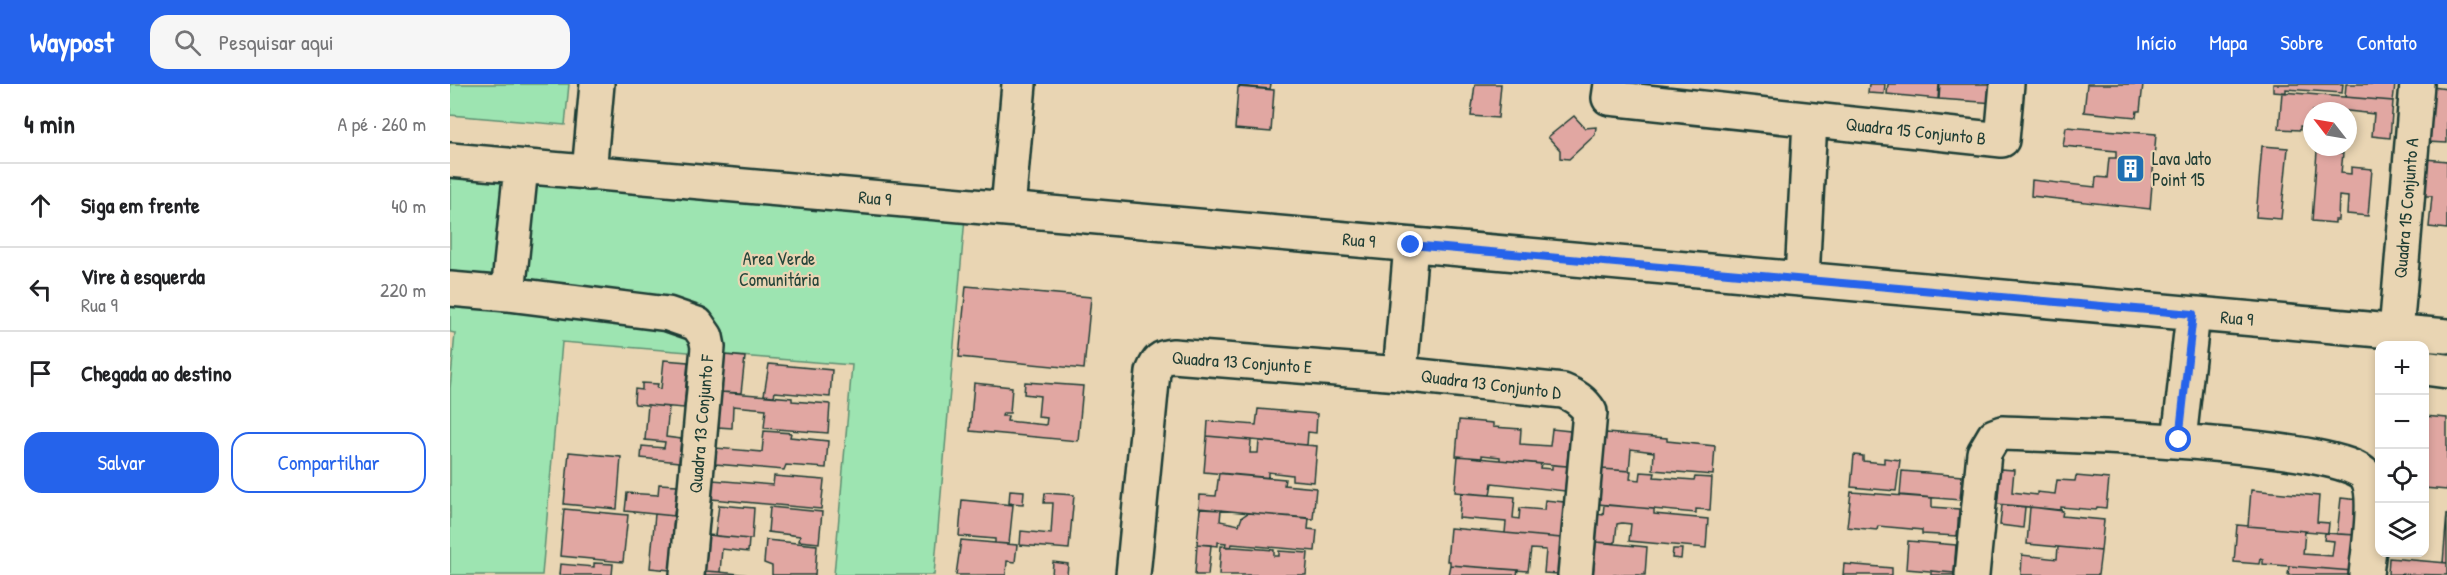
<!DOCTYPE html>
<html lang="pt">
<meta charset="utf-8">
<style>
body{margin:0;font-family:"Patrick Hand",sans-serif;background:#f6f6f6;color:#202124}
.controls{position:absolute;right:18px;bottom:18px;display:grid;overflow:hidden;border-radius:12px;box-shadow:0 3px 9px #0003}
.controls button{width:54px;height:54px;display:grid;place-items:center;padding:0;border:0;border-bottom:2px solid #e0e0e0;background:#fff;color:#202124;font:30px sans-serif}
.compass{position:absolute;left:1853px;top:18px;width:54px;height:54px;border-radius:50%;background:#fff;box-shadow:0 3px 9px #0003;rotate:301deg}
.stop{position:absolute;width:18px;height:18px;margin:-14px;border:4px solid #2563eb;border-radius:50%;background:#fff}
.stop.end{background:#2563eb;border-color:#fff;box-shadow:0 2px 6px #0008}
.list{margin:0;padding:0;list-style:none}
h2{display:flex;justify-content:space-between;align-items:center;height:78px;margin:0;padding:0 24px;font-size:26px}
h2 small{font-size:20px;font-weight:400;color:#757577}
.list li{display:grid;grid-template-columns:39px 1fr auto;gap:18px;align-items:center;box-sizing:border-box;height:84px;padding:0 24px;border-top:2px solid #e0e0e0}
.list b{display:block;font-size:22px;white-space:nowrap}
.list p{margin:0;font-size:20px;white-space:nowrap;color:#757577}
.list em{font-size:20px;font-style:normal;color:#757577}
.actions{display:flex;gap:12px;padding:18px 24px}
.actions a{flex:1;padding:14px 0;border:2px solid #2563eb;border-radius:18px;text-align:center;font-size:21px;color:#2563eb}
.actions .main{background:#2563eb;color:#fff}
.icon{flex:none;width:33px;height:33px;fill:none;stroke:currentColor;stroke-width:2;stroke-linecap:round;stroke-linejoin:round}
.map{position:relative;flex:none;width:1997px;height:491px;overflow:hidden}
header{display:flex;align-items:center;gap:36px;box-sizing:border-box;height:84px;padding:0 30px;background:#2563eb;color:#fff}
header strong{font-size:28px}
nav{display:flex;gap:33px;margin-inline-start:auto;font-size:21px}
.search{width:420px;height:54px;background:#f6f6f6;display:flex;align-items:center;gap:15px;box-sizing:border-box;padding:0 21px;border-radius:18px;color:#757577;font-size:22px}
main{display:flex}
aside{flex:1;background:#fff}
.map>svg:first-child{display:block}
</style>
<header>
<strong>Waypost</strong>
<div class="search"><svg class="icon" aria-label="search" viewBox="0 0 24 24"><circle cx="10" cy="10" r="6"/><path d="M15 15l6 6"/></svg>Pesquisar aqui</div>
<nav><a>Início</a><a>Mapa</a><a>Sobre</a><a>Contato</a></nav>
</header>
<main>
<aside>
<h2>4 min<small>A pé · 260 m</small></h2>
<ul class="list">
<li><svg class="icon" aria-label="ahead" viewBox="0 0 24 24"><path d="M12 20V5M6 11l6-6 6 6"/></svg><div><b>Siga em frente</b></div><em>40 m</em></li>
<li><svg class="icon" aria-label="left" viewBox="0 0 24 24"><path d="M17 20v-9H6M10 6l-5 5 5 5"/></svg><div><b>Vire à esquerda</b><p>Rua 9</p></div><em>220 m</em></li>
<li><svg class="icon" aria-label="arrive" viewBox="0 0 24 24"><path d="M6 21V4h12l-3 4 3 4H6"/></svg><div><b>Chegada ao destino</b></div></li>
</ul>
<div class="actions"><a class="main">Salvar</a><a>Compartilhar</a></div>
</aside>
<div class="map">
<svg width="1997" height="491" viewBox="0 0 1997 491">
<rect width="100%" height="100%" fill="#e9d5b3"/>
<filter id="ink" filterUnits="userSpaceOnUse"><feTurbulence type="fractalNoise" baseFrequency=".0167" numOctaves="2"/><feDisplacementMap in="SourceGraphic" scale="12" xChannelSelector="R" yChannelSelector="G"/><feConvolveMatrix kernelMatrix="1 2 1 2 8 2 1 2 1" color-interpolation-filters="sRGB"/></filter>
<g filter="url(#ink)">
<!-- green -->
<path fill="#9de4b1" stroke="#5e9072" stroke-width="1.5" d="M0,0H119L115,41L0,31Z
M0,76L516,122L484,491H384L402,281L112,258L92,491H0V305L5,249L0,248Z"/>
<!-- building -->
<path fill="#e1a7a2" stroke="#1f3d34" stroke-width="1.5" d="M789,0H821L820,5L789,2Z
M1025,0H1051L1048,34L1021,32Z
M1419,0H1435L1434,10L1418,9Z
M1438,0H1489L1488,15L1437,10Z
M1490,0H1547L1545,19L1489,15Z
M1637,0H1693L1690,27H1687L1686,33L1634,28Z
M1823,0H1893L1892,9L1836,5V9L1823,8Z
M1896,0H1945L1943,17L1895,13Z
M788,3L824,6L821,48L785,45Z
M1982,3L1997,5V59L1977,58Z
M1832,8L1943,17L1940,54L1922,52L1924,30L1898,27H1862V43L1850,42V46L1829,45Z
M1124,32L1135,44L1146,43L1145,51L1119,75L1110,74V66L1098,53Z
M1616,43L1706,50L1700,125L1581,112L1582,96L1645,103L1646,93L1657,94L1659,74H1666V67L1613,62Z
M1812,62L1838,64L1831,135L1806,133Z
M1867,67L1893,69L1891,89L1901,90V83L1922,85L1918,132L1897,130L1898,113L1889,112L1888,136H1885V139L1862,137Z
M1975,75L1997,77V145L1979,143L1982,112H1971Z
M516,202L641,213L634,285L509,273Z
M274,271L295,273L291,309L271,308Z
M214,276L238,278L234,324L185,320L184,317L185,305L192,306V299L208,300L207,304L211,305Z
M319,280L382,286L380,313L325,308L324,312L314,311Z
M575,298L633,302L628,357L520,347L524,299L562,303L560,329H553L552,332H558L557,337L596,341L597,334L588,333L590,312L574,310Z
M271,308L342,314V317L380,320L378,349L314,344L316,325L283,322L282,344L268,343Z
M198,321L219,323L216,353L231,355L229,378L191,374L192,362L214,364L215,358L195,356Z
M808,325L867,330L866,349L858,348L857,361L757,352L758,337L806,341Z
M1974,332L1997,334V406L1974,404Z
M1009,336L1043,339V343L1071,345L1070,360L1100,362L1102,345L1120,347L1117,382L1050,376V373L1032,371V374L1006,372Z
M314,347L341,349L340,353L378,357L376,384L336,381L334,386L265,380L266,364L312,368Z
M1156,349L1217,354V357L1265,362L1263,391L1203,386L1204,368L1181,365L1179,387L1152,385Z
M757,352L801,356L800,369H808L809,357L867,362L864,398L842,396V391L818,388V394L754,388Z
M119,368L171,373L167,425L114,420Z
M1404,371L1413,372V377L1434,379V374L1450,376L1446,407L1401,403Z
M1008,372L1091,380L1090,384L1102,385V381L1117,382L1115,407L1042,399L1040,411L1005,408Z
M1152,385L1181,387L1180,395L1190,396L1191,388L1205,389L1204,393L1244,396L1245,393L1262,394L1260,426L1246,425V429L1148,420Z
M1550,385L1564,386L1562,408L1587,411V408L1605,410L1607,396L1625,397L1626,392L1659,395L1656,424L1647,423L1646,426L1611,423V426L1547,420Z
M1452,387L1512,392L1510,416L1450,411Z
M769,389L835,395L834,401L866,404L863,435L749,424L750,411L766,412Z
M324,392L374,396L371,425L262,415L263,396L323,401Z
M209,400L227,401L224,432L175,427L177,409L208,411Z
M560,406L574,407L573,420L559,419Z
M1801,406L1869,412L1867,438L1879,439L1878,449L1798,442Z
M1401,408L1482,414V423L1509,425L1507,452L1472,450V446L1428,442L1427,446L1397,443Z
M595,409L624,411L619,465L570,461L571,447L601,450L603,419H594Z
M1011,409L1065,413L1063,434L1069,435L1070,424L1094,426L1095,416L1114,418L1111,454L1055,449L1056,438L1009,434Z
M1891,414L1909,416L1906,451L1887,450Z
M512,416L563,421L559,460L545,459V455L509,452Z
M269,421L304,424L302,455L265,452Z
M1154,421L1204,425V430L1258,435L1256,464L1179,457L1181,440L1172,439L1167,440L1165,459L1145,458L1147,430L1153,431Z
M1552,421L1575,423L1573,444L1550,441Z
M320,423L372,428L369,459L349,457L350,452L318,448Z
M1580,423L1613,427L1612,432L1654,436L1651,467L1577,460Z
M114,425L178,431L173,478L110,472Z
M750,425L771,426L770,437L789,441L792,433L798,429L859,434L858,445L867,446L865,467L782,460L781,463H775L776,459L768,458V462L747,460Z
M1997,429V479H1993Z
M205,430L224,432L220,486L200,484Z
M1787,441L1855,447L1853,470L1882,472L1884,457L1874,456L1875,449L1906,451L1903,487L1813,480V476L1810,475L1809,480L1784,478Z
M1000,444L1111,454L1108,490L1094,489L1096,466L1081,465L1078,487L1000,481V477H997Z
M258,451L299,455L298,468L272,465L270,488L255,487Z
M316,456L367,461L365,491H322V482L314,479Z
M511,456L567,461L565,478L557,477L556,491H506Z
M1458,457L1506,461L1504,489L1456,485Z
M1146,458L1197,463L1195,491H1143Z
M747,460L761,461L758,491H745Z
M771,462L824,466V472H829V467L858,469L856,491H769Z
M1608,463L1651,467L1648,491H1571L1572,471L1607,475Z
M1223,465H1232L1231,475L1222,474Z
M1939,474L1997,479V491L1938,490Z
M603,478L618,480L617,491H602Z
M144,479L163,480L162,491H109L110,480L144,483Z
M1394,480L1442,484V491H1393Z
M1000,481L1068,486L1067,491H998Z
M1839,482L1903,487V491H1838Z
M255,487L269,488L300,491H255Z
M1481,487L1504,489V491H1481Z"/>
<g fill="none" stroke-linecap="round" stroke-linejoin="round">
<defs>
<path id="minor" d="M1161,0L1159,14L1552,56L1557,0
M0,76L1997,252
M139,89L147,0
M558,125L569,0
M1352,195L1360,36
M0,205L58,210L218,230L247,240L256,253L258,263L237,491
M58,210L71,83
M1947,262L1946,248L1967,0
M1974,284L1997,287
M950,290L961,161
M1729,356L1743,230
M683,491L703,288C708,276 710,273 723,272L950,290L1113,307C1125,312 1133,317 1140,328L1125,491
M1522,491L1534,369L1544,352L1552,349C1605,351 1892,358 1916,392C1929,411 1918,467 1916,491"/>
</defs>
<!-- minor casing -->
<use href="#minor" stroke="#1f3d34" stroke-width="38"/>
<!-- minor -->
<use href="#minor" stroke="#e9d5b3" stroke-width="33"/>
</g>
</g>
<g fill="none" stroke-linecap="round" stroke-linejoin="round" filter="url(#ink)">
<!-- route -->
<path stroke="#2563eb" stroke-width="8" d="M961,161L1743,230L1729,356"/>
</g>
<!-- icons -->
<defs>
<symbol id="building-square" viewBox="-11 -11 22 22"><rect x="-9" y="-9" width="18" height="18" rx="4" fill="#1f6fb2" stroke="#e9d5b3"/><path d="M-4-6H4V6H1V3H-1V6H-4ZM-2.5-4.3h1.7v1.8h-1.7ZM.8-4.3h1.7v1.8H.8ZM-2.5-1h1.7V.8h-1.7ZM.8-1h1.7V.8H.8Z" fill="#fff"/></symbol>
</defs>
<g fill-rule="evenodd">
<use href="#building-square" x="1664" y="68" width="33" height="33"/>
</g>
<g text-anchor="middle" dominant-baseline="central" stroke-width="4.5" stroke-linejoin="round" paint-order="stroke">
<!-- street labels -->
<g font-size="18" fill="#1f3d34" stroke="#e9d5b3">
<text transform="translate(1466 47) rotate(6)">Quadra 15 Conjunto B</text>
<text transform="translate(425 114) rotate(5)">Rua 9</text>
<text transform="translate(1956 124) rotate(-85)">Quadra 15 Conjunto A</text>
<text transform="translate(909 156) rotate(5)">Rua 9</text>
<text transform="translate(1787 234) rotate(5)">Rua 9</text>
<text transform="translate(792 278) rotate(4)">Quadra 13 Conjunto E</text>
<text transform="translate(1041 300) rotate(7)">Quadra 13 Conjunto D</text>
<text transform="translate(251 340) rotate(-85)">Quadra 13 Conjunto F</text>
</g>
<!-- poi labels -->
<g font-size="18" fill="#1f3d34" stroke="#e9d5b3" text-anchor="start">
<text x="1702" y="74">Lava Jato<tspan x="1702" dy="21">Point 15</tspan></text>
</g>
<!-- park labels -->
<g font-size="18" fill="#25453a" stroke="#e9d5b3">
<text x="329" y="174">Area Verde<tspan x="329" dy="21">Comunitária</tspan></text>
</g>
</g>
</svg>
<div class="controls">
<button>+</button>
<button>−</button>
<button><svg class="icon" aria-label="locate" viewBox="0 0 24 24"><circle cx="12" cy="12" r="6"/><path d="M12 2v4M12 18v4M2 12h4M18 12h4"/></svg></button>
<button><svg class="icon" aria-label="layers" viewBox="0 0 24 24"><path d="M12 4l9 5-9 5-9-5zM3 14l9 5 9-5"/></svg></button>
</div>
<svg class="compass" viewBox="-18 -18 36 36"><path d="M0-13l5 13h-10z" fill="#e53935"/><path d="M0 13l5-13h-10z" fill="#757577"/></svg>
<div class="stop" style="left:1729px;top:356px"></div>
<div class="stop end" style="left:961px;top:161px"></div>
</div>
</main>
